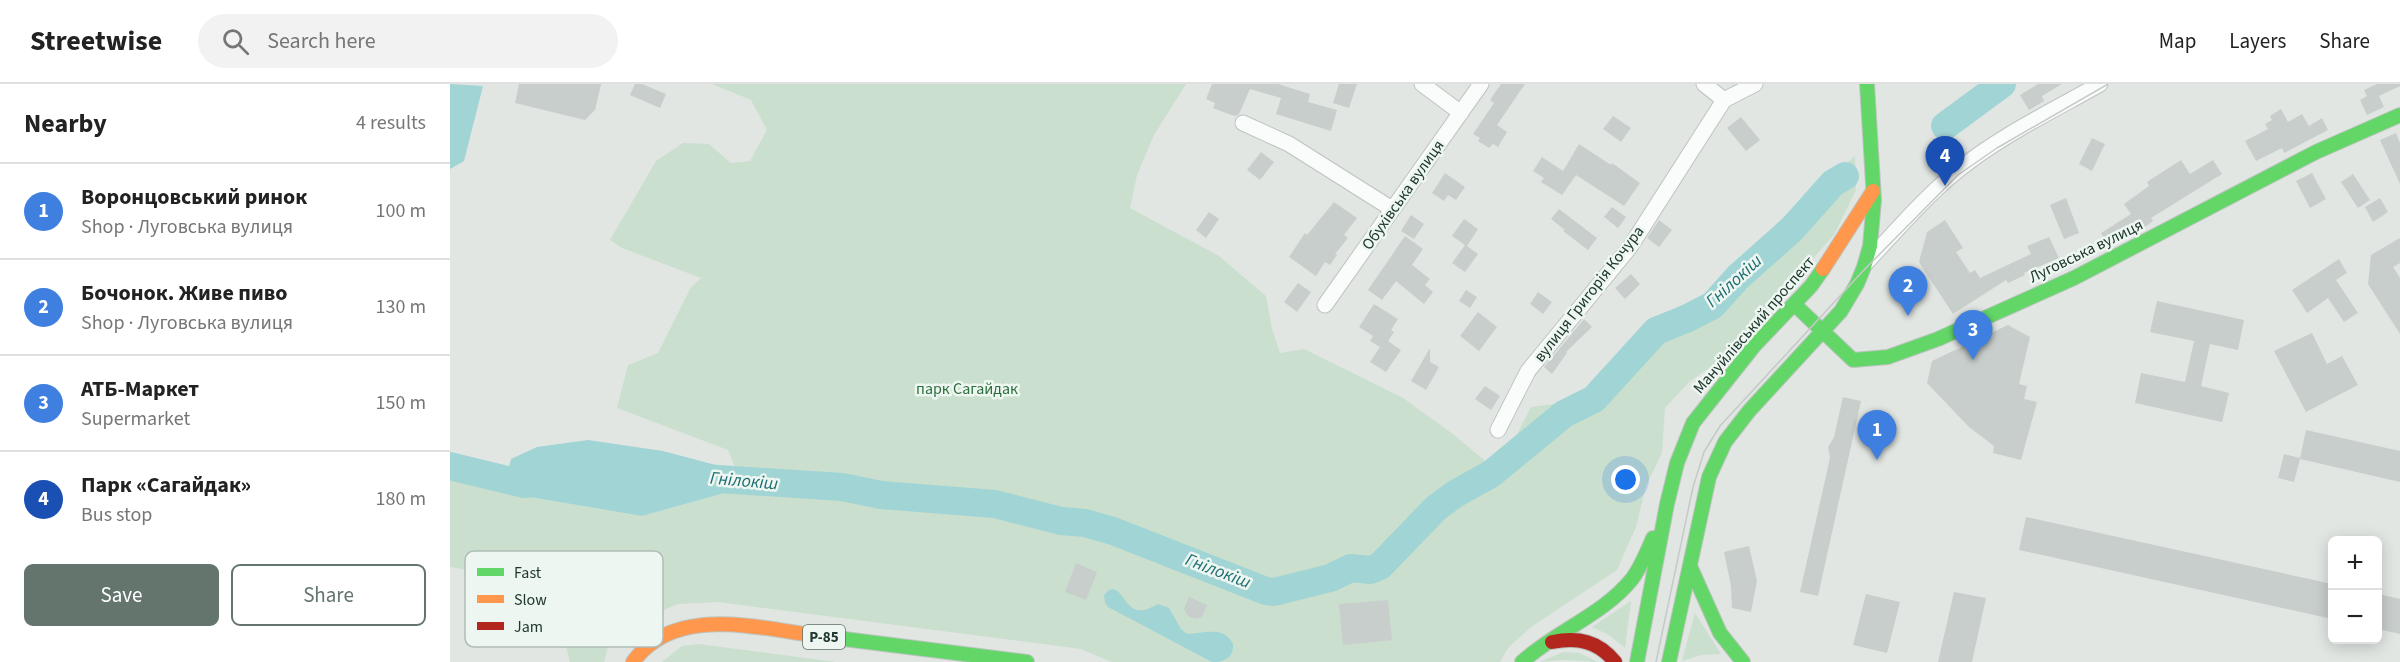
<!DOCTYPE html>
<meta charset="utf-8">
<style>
body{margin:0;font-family:"Source Sans 3",sans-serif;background:#f2f2f2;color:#222}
.controls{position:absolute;right:18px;bottom:18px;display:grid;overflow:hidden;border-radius:9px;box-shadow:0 3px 15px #0003}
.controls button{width:54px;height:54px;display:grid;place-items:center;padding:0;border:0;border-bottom:2px solid #e0e0e0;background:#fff;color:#222;font:30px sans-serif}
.you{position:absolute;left:1176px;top:396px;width:21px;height:21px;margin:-15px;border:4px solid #fff;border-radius:50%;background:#1a73e8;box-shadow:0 0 0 9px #1a73e833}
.badge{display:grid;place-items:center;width:39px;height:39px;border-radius:50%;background:#64756e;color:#fff;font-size:20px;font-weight:700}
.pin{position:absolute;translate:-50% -50px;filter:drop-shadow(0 2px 3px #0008)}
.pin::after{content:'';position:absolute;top:32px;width:21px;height:18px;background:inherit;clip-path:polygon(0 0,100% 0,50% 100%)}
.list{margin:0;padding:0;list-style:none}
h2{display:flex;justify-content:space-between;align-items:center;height:78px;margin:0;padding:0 24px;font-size:26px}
h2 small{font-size:20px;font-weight:400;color:#767676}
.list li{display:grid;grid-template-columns:39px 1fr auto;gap:18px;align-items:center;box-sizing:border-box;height:96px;padding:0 24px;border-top:2px solid #e0e0e0}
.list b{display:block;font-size:22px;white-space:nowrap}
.list p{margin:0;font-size:20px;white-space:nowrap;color:#767676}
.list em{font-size:20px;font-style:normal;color:#767676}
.actions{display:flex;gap:12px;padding:18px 24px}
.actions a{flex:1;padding:14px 0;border:2px solid #64756e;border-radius:9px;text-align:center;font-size:21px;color:#64756e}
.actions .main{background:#64756e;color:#fff}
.icon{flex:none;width:33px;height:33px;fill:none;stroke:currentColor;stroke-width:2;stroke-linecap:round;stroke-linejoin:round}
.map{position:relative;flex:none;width:1950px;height:578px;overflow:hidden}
header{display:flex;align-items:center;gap:36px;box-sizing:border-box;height:84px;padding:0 30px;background:#fff;border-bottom:2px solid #e0e0e0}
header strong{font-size:28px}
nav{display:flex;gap:33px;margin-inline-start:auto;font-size:21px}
.search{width:420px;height:54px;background:#f2f2f2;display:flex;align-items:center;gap:15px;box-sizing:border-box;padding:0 21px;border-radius:33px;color:#767676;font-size:22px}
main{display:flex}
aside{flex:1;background:#fff}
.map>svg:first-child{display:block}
</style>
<header>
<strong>Streetwise</strong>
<div class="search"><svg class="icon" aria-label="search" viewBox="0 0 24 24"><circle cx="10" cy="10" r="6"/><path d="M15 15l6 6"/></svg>Search here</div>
<nav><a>Map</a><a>Layers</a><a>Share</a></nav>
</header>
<main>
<aside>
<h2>Nearby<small>4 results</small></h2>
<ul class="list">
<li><span class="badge" style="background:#3f7fe0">1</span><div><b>Воронцовський ринок</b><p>Shop · Луговська вулиця</p></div><em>100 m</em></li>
<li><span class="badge" style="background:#3f7fe0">2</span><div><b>Бочонок. Живе пиво</b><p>Shop · Луговська вулиця</p></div><em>130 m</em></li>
<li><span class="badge" style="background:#3f7fe0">3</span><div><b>АТБ-Маркет</b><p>Supermarket</p></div><em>150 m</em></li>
<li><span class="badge" style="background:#1a4fb4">4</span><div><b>Парк «Сагайдак»</b><p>Bus stop</p></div><em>180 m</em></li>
</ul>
<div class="actions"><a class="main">Save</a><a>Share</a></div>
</aside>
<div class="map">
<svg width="1950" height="578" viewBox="0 0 1950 578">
<rect width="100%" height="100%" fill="#e1e6e3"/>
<!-- green -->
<path fill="#cadfce" d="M262,0H736L704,51L687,91L680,124L769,172L816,212L822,245L830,269L854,265L953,314L1003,350L1040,381L1059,366L1081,323L1112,319L1160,299L1208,253L1249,225L1270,208L1326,140L1405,72L1406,106L1384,151L1272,275L1240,297L1215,324L1212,369L1196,402L1186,443L1167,486L1081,543L1058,564L1050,578H661L631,565L268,518L228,520L200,532L160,554L154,578H120L104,514L60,493L0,483V392L74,412L192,432L271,410L291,397L278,366L167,324L178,281L208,269L241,203L251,194L172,164L160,156L206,77L233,59L259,60L281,79L300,77L317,46L301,16Z
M1181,517L1175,564L1159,551L1142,543Z
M1245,529L1271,570L1251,571L1232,577Z
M248,560L386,578H212L232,562Z
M1113,568L1129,569L1148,578L1113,576L1090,578Z"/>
<!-- water -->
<path fill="#a1d4d4" d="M0,0L33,2L14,77L0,85Z
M138,356L213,367L277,384L292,397L271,410L192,432L74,412L53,405L61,375L87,363Z
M663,505C676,509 676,529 694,526C699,525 703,522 708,520L719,524L731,545L737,550C754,550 773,541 783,560C784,574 774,578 762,578L658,523L655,518L654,511L659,506Z"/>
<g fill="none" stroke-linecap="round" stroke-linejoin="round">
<!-- river -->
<path stroke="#a1d4d4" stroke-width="28" d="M1495,42L1552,0
M0,382L74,400L92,398
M254,394L392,403L431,411L545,420L611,437L635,439L663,447L816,507L824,508L880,494L901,484L920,486L930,482L986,424L1005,410L1041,390L1114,330L1144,315L1206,247L1238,234L1263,221L1288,193L1342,145L1383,99L1395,92"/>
</g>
<!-- building -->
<path fill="#c8cecb" d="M69,0H151L145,26L135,36L65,19Z
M185,0H192L216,10L210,24L180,11Z
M762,0H828L860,10L858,18L887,26L881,47L826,30L831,14L800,5L789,30L786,32L781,31L763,24L765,19L756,15Z
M889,0H907L899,24L883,19Z
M1051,0H1075L1047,41L1057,48L1048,63L1043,60L1039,64L1028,57L1030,54L1023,50L1044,19L1040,16Z
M1588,0H1612L1592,12L1594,17L1579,26L1570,11Z
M1927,0H1950V2L1929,12L1934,23L1917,31L1910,16L1917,12L1914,6Z
M1831,25L1838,38L1852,30L1859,42L1872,34L1878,46L1834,69L1832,64L1806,77L1795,57L1818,45L1815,40L1822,36L1820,32Z
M1163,32L1181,44L1171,58L1153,45Z
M1291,33L1310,56L1296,67L1277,44Z
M1946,49L1950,59V100L1930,56Z
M1642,54L1655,60L1642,87L1629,80Z
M1129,60L1161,81L1162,79L1190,99L1174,122L1126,91L1112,111L1091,98L1094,94L1083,87L1092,73L1113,87Z
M811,68L824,78L810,96L797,86Z
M1731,76L1740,90L1763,76L1772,90L1701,134L1703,137L1692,145L1689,141L1658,160L1651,149L1681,130L1674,120L1699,102L1697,98Z
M995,89L1015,103L1006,116L998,111L994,117L982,109Z
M1862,89L1876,115L1860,124L1846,97Z
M1903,90L1920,116L1908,124L1891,98Z
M1616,114L1629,149L1614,155L1600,121Z
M1930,114L1938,128L1923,138L1915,123Z
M884,118L907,134L894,151L898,154L885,170L887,171L880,181L875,178L866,192L839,173L855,149L857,151Z
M1162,123L1176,133L1168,144L1154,133Z
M1109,125L1147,154L1138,166L1113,147L1115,146L1101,135Z
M759,128L769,135L756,154L746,146Z
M961,131L974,140L964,155L951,147Z
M1014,135L1028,145L1017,162L1028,170L1015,188L1002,179L1015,161L1002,152Z
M1209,136L1222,146L1209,163L1197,154Z
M1495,136L1513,164L1506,168L1520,189L1525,186L1530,194L1581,170L1577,162L1599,153L1609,174L1574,189L1575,191L1558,199L1556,196L1503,230L1469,178L1477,148Z
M955,152L973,165L962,181L980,195L975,201L983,208L974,220L946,197L932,216L918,206Z
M1950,154V179L1943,183L1950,194V250L1918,200L1921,171Z
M1889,175L1897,189L1886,196L1908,229L1894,238L1878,214L1857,229L1842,206Z
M1181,190L1190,200L1175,215L1165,204Z
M848,199L861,208L847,228L834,218Z
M1016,206L1027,213L1020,224L1009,217Z
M1088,208L1102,218L1093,230L1080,220Z
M1707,217L1794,236L1788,266L1760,260L1751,302L1779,309L1772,338L1685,319L1691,289L1735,298L1744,257L1700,248Z
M924,220L948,235L941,246L944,248L938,257L951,266L936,288L920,278L930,263L920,257L923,252L909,243Z
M1028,228L1047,243L1029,267L1010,252Z
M1134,235L1142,243L1116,268L1117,269L1102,290L1094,283Z
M1558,241L1580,253L1569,300L1577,302L1574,315L1587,318L1571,376L1543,369L1544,362L1519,343L1477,299L1482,277Z
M1862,249L1877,280L1892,272L1908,301L1856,328L1824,267Z
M980,264V278L989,283L976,306L961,297Z
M1035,302L1050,312L1041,326L1025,315Z
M1393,313L1411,317L1368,512L1350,508L1380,374L1378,363L1384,353Z
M1856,346L1950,367V398L1850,375L1844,398L1828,394L1834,370L1850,374Z
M1576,433L1882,500V535L1569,466Z
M1299,462L1307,497L1301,528L1282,524L1281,502L1274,468Z
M626,479L647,488L636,516L615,508Z
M1504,508L1536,514L1522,578H1488Z
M1416,510L1450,518L1437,569L1403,561Z
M1928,510L1950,515V550L1928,545Z
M739,513L757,521L752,533L745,535L738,532L734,525Z
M938,516L942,556L893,561L889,520Z"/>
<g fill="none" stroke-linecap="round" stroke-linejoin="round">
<defs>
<path id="street" d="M972,0L1011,29
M1254,0L1274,16
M793,39L839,60L942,125
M1416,179C1445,148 1474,114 1507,87C1550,52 1602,27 1650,0
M875,221L1031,0
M1048,346L1078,287L1180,163L1274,16L1305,0"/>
<path id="fast" d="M1344,220L1403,276L1438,273L1488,255L1624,194L1866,68L1950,31
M1240,482L1270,549L1293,578
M370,552L577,578
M1072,578C1106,547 1153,531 1182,495C1191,483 1197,468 1203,454
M1187,578L1217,420L1227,379L1243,339L1304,262L1361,202L1373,185
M1219,578L1259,393L1275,358L1299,327L1391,227L1407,200L1414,183L1420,162L1424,116L1417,0"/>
<path id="slow" d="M1373,185L1423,107
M183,578C225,519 310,545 370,552"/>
<path id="jam" d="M1102,558C1128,553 1148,557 1165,578"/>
</defs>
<!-- street casing -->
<use href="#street" stroke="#bec3c0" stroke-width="17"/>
<!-- fast casing -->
<use href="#fast" stroke="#bdc4c0" stroke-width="16"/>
<!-- slow casing -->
<use href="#slow" stroke="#bdc4c0" stroke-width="16"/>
<!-- jam casing -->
<use href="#jam" stroke="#bdc4c0" stroke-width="16"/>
<!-- street -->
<use href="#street" stroke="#fafbfb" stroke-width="15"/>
<!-- fast -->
<use href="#fast" stroke="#63d668" stroke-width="14"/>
<!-- slow -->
<use href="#slow" stroke="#ff974d" stroke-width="14"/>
<!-- jam -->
<use href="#jam" stroke="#b3261e" stroke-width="14"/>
<!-- tram -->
<path stroke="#c5c9c7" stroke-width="1.5" d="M1206,578L1243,403L1254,368L1270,342L1412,188L1508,91L1547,64L1658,0"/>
</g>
<g text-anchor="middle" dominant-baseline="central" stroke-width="5" stroke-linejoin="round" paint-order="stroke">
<!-- shield labels -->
<rect fill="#eef6f1" stroke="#5e7169" stroke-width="1.5" x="353" y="541" width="42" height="24" rx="4.5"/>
<g font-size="15" font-weight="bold" fill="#20382f">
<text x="374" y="553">Р-85</text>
</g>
<!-- street labels -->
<g font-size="16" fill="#20382f" stroke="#eef6f1">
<text transform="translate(953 111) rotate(-55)">Обухівська вулиця</text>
<text transform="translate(1636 167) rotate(-26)">Луговська вулиця</text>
<text transform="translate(1139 210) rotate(-52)">вулиця Григорія Кочура</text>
<text transform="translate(1304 241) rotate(-49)">Мануйлівський проспект</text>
</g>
<!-- park labels -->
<g font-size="16" fill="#2b6e3d" stroke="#eef6f1">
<text x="517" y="305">парк Сагайдак</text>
</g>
<!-- water labels -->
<g font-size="18" font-style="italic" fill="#1c6e72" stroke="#eef6f1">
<text transform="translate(1284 197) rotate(-42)">Гнілокіш</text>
<text transform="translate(294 397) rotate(5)">Гнілокіш</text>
<text transform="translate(768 487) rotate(21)">Гнілокіш</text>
</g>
</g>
<!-- legend -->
<rect x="15" y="467" width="198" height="96" rx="9" fill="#eef6f1" stroke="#b0bdb7" stroke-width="1.5"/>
<rect x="27" y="484" width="27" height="8" fill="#63d668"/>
<rect x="27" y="511" width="27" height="8" fill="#ff974d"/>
<rect x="27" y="538" width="27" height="8" fill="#b3261e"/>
<g font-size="16" fill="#20382f">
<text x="64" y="494">Fast</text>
<text x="64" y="521">Slow</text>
<text x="64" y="548">Jam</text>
</g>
</svg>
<div class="controls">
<button>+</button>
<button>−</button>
</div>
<div class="you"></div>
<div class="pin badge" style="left:1427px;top:376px;background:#3f7fe0">1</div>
<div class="pin badge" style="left:1458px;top:232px;background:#3f7fe0">2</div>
<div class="pin badge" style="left:1523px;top:276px;background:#3f7fe0">3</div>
<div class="pin badge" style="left:1495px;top:102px;background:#1a4fb4">4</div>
</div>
</main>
